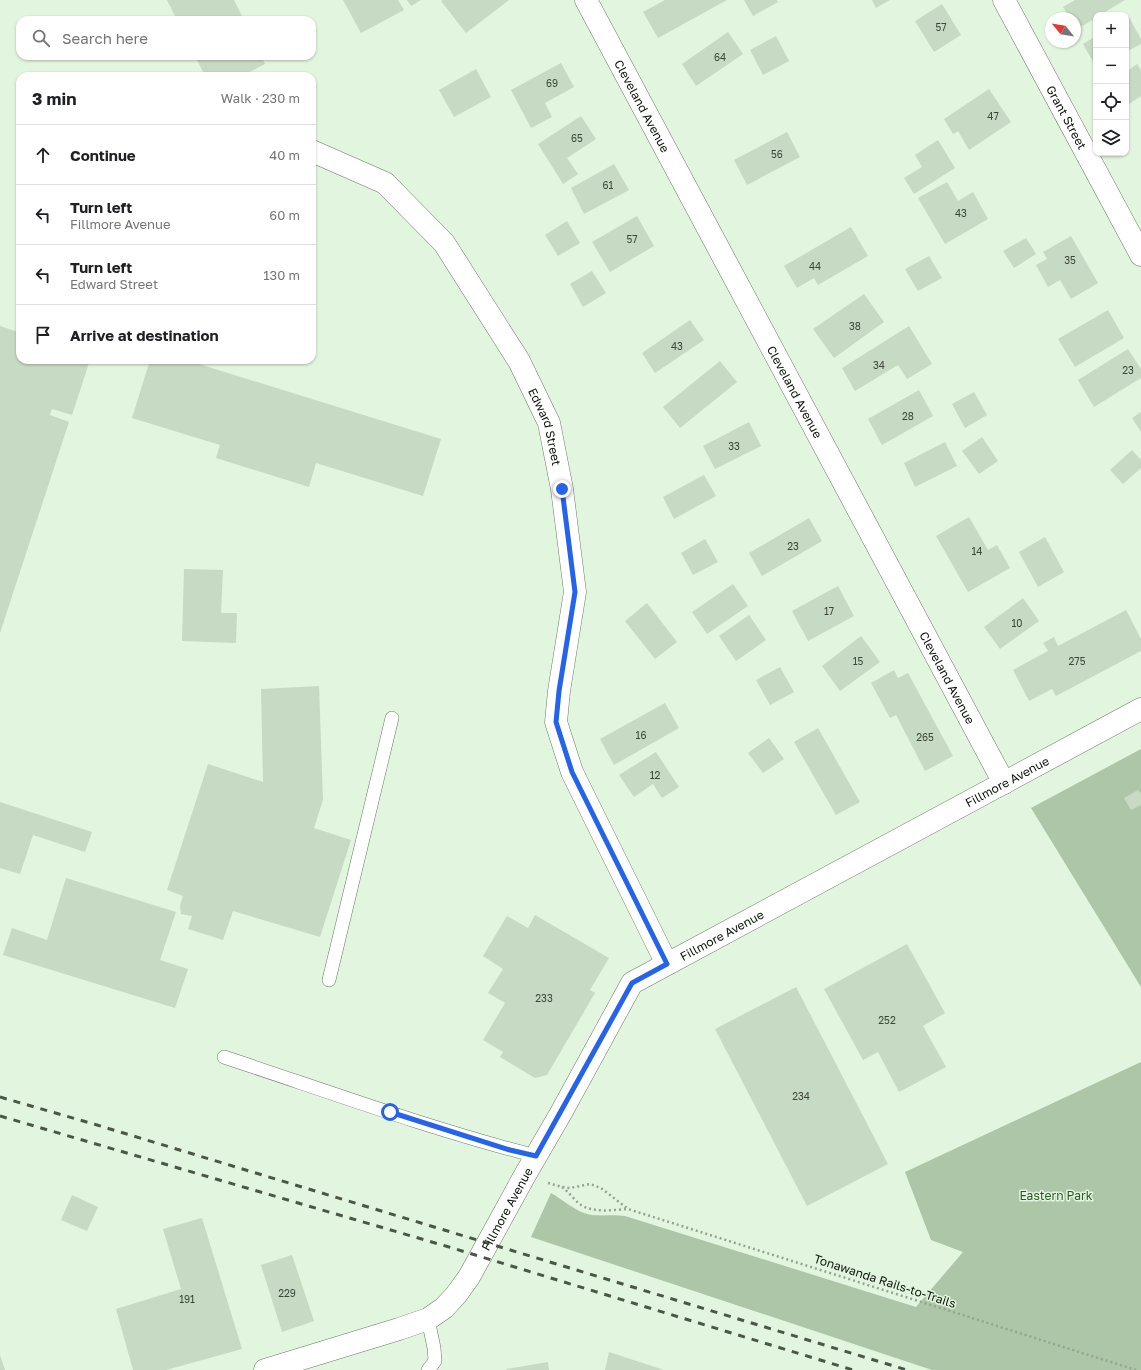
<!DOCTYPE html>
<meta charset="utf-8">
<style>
body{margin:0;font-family:"Golos Text",sans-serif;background:#f2f2f2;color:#202124}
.controls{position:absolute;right:12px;top:12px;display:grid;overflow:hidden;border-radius:8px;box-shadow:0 1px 3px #0004}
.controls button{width:36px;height:36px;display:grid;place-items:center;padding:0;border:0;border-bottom:1px solid #e0e0e0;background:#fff;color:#202124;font:20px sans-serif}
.compass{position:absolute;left:1045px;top:12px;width:36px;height:36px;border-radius:50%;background:#fff;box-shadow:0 1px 3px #0004;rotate:300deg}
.stop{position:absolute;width:12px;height:12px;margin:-9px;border:3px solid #2563eb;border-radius:50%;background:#fff}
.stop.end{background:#2563eb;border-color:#fff;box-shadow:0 1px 4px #0008}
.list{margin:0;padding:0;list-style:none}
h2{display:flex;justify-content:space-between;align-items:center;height:52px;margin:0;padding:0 16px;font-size:17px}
h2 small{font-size:13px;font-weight:400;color:#757577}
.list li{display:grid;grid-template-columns:26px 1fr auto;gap:12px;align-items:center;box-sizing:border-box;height:60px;padding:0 16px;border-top:1px solid #e0e0e0}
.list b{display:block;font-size:15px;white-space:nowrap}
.list p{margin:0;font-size:13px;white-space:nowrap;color:#757577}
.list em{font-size:13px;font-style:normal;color:#757577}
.icon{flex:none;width:22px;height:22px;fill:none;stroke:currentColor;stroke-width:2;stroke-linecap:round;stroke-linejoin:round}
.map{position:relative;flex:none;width:1141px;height:1370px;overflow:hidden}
.search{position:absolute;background:#fff;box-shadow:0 1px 3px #0004;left:16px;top:16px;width:300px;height:44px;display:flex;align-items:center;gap:10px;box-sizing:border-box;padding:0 14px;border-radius:12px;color:#757577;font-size:15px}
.panel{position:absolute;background:#fff;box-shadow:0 1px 3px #0004;left:16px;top:72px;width:300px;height:292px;border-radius:12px}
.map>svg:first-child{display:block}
</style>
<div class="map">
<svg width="1141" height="1370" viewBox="0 0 1141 1370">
<rect width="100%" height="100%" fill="#e2f5de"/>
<!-- green -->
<path fill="#acc6a7" d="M1141,749V987L1031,808Z
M1141,1062V1370H932L531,1237L551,1193C562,1199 575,1211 587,1214C599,1217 612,1214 625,1216L916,1307L963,1252L931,1240L905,1172Z"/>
<!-- building -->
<path fill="#c7dac3" d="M167,0H234L244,20H177Z
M343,0H398L404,10L361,33Z
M407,0H421L411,6Z
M443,0H509L466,33L441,1Z
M665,0H727L658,38L643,12Z
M744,0H777L778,2L753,16Z
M872,0H890L876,8Z
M1075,0H1125L1100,15H1096V18L1077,29L1075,26V18H1070L1063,7Z
M942,4L961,35L934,52L915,21Z
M1129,17L1141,39V44L1126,52V19Z
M728,32L743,54L696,86L682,64Z
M776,36L789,61L763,75L750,50Z
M1096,36V67L1083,44Z
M195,56H261L265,64L242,76H205Z
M561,63L574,87L545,103L552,117L531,128L511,90Z
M1137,64L1141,70V96L1126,106V72Z
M476,69L491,97L454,117L439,90Z
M989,89L1011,122L969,150L958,131L953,134L944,119Z
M581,116L596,139L567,158L578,174L563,184L538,144Z
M787,132L800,157L747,185L734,160Z
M938,140L955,168L914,194L904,178L922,167L915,155Z
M614,164L629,190L584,214L571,188Z
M947,182L958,201L973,192L988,219L945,244L918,198Z
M637,216L654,246L610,272L592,242Z
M567,221L580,243L558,256L545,235Z
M851,227L868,256L818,285L814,278L797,288L784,266Z
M1071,236L1098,283L1071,299L1060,280L1048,287L1036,265L1047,259L1043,252Z
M1026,238L1036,254L1014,268L1003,251Z
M929,256L942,278L918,291L905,269Z
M592,271L606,293L583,307L570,284Z
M864,294L884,322L834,358L813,329Z
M1108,310L1124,338L1075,367L1058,339Z
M690,320L704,340L655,373L642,353Z
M0,326L18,332L20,328V360H90L72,415L52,409L50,415L69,422L0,633Z
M909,326L932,364L907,379L898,365L855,391L842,368Z
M1128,349L1141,369V378L1094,407L1078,380Z
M150,360H186L441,439L423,496L316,463L309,487L216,458L220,445L132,418Z
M720,361L737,382L680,428L663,407Z
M919,390L933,416L882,445L868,419Z
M974,392L987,415L965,428L952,404Z
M1141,412V432L1132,418Z
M749,422L761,446L715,469L703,446Z
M982,437L998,461L979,474L962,451Z
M945,442L957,466L915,487L904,463Z
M1132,450L1141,460V468L1123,484L1110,470Z
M704,475L716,496L674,519L663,497Z
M969,517L988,550L997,545L1010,568L968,592L936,536Z
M809,518L822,541L762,576L749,553Z
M1045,537L1064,572L1038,587L1019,552Z
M705,539L718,562L693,575L681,553Z
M184,569L223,570L221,613H237L236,643L182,641Z
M733,584L748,606L707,634L692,612Z
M838,586L854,616L808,641L792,611Z
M1023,598L1039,621L1000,649L984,627Z
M647,603L677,642L655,659L625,621Z
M1126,610L1141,639V651L1056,696L1052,689L1029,701L1013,670L1048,651L1043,643L1054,637L1058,646Z
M749,615L766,640L736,661L719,636Z
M861,636L880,662L840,691L822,666Z
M780,667L794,692L770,705L756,680Z
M894,670L898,678L908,673L953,756L925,771L896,715L890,718L871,683Z
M319,686L323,800L314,828L351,840L320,937L233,911L223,940L188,929L192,916L181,914L180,906L183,896L167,890L208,764L263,782L261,689Z
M665,703L679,728L614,765L600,739Z
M818,728L860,802L836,815L794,742Z
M769,738L784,759L763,773L748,753Z
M656,752L679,787L662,798L653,784L634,797L619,775Z
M1138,790L1141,794V805L1131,810L1124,798Z
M0,802L92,832L85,852L33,835L20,874L0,868Z
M66,878L176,912L160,960L188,969L175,1008L3,955L12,928L47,940Z
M535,915L609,958L590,990L595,993L547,1075L535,1078L500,1057L503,1052L483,1040L505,1003L488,993L503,969L483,956L507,916L528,928Z
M907,944L945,1013L923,1026L946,1067L899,1092L878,1052L863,1060L824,989Z
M796,987L888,1164L807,1206L715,1029Z
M72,1195L98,1207L87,1231L61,1220Z
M202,1218L242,1349L166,1370H133L116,1309L181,1289L163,1229Z
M292,1255L314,1321L282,1332L261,1265Z
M609,1352L664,1370H605Z
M0,1355L5,1370H0Z
M548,1362L549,1370H507L506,1369Z"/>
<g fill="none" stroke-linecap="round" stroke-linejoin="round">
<defs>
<path id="lane" d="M329,980L392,718
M224,1057C327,1091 430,1129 536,1156
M428,1319L434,1348L435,1361L428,1370"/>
<g id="street">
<path id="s1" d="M586,0L1004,783"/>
<path id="s2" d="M1004,0L1141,255"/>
<path id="s3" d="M312,151L385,183L444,243L519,361L549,423L562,489L575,592L559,691L556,722L572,772L667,964"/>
<path id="s4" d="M265,1370L399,1329L428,1319L444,1308L456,1295L469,1277L525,1175L561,1113L632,983L1141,709"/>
</g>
</defs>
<!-- lane casing -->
<use href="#lane" stroke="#6b7c68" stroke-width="14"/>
<!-- street casing -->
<use href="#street" stroke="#6b7c68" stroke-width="23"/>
<!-- path -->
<path stroke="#95a392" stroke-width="2.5" stroke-dasharray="2 3" stroke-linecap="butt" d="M548,1183L562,1187L570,1188L590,1184L601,1188L628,1209L1136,1370
M562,1187C569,1192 574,1200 581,1205C594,1213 612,1210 627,1209"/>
<!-- lane -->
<use href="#lane" stroke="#fff" stroke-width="13"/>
<!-- street -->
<use href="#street" stroke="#fff" stroke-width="22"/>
<!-- rail -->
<path stroke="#4b5649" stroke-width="3" stroke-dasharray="7 7" stroke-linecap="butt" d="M0,1097L97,1125L907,1370
M0,1116L449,1247L853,1370"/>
</g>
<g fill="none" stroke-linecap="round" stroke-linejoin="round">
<!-- route -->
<path stroke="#2563eb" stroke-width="5" d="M390,1112L510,1150L536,1156L632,983L667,964L572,772L556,722L559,691L575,592L562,489"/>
</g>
<g text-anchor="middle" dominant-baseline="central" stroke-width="3" stroke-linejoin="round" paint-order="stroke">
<!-- number labels -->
<g font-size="10" fill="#3c463a">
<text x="941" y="27">57</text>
<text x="720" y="57">64</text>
<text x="552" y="83">69</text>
<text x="993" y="116">47</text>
<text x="577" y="138">65</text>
<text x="777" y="154">56</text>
<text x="608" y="185">61</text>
<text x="961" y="213">43</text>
<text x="632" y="239">57</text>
<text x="1070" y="260">35</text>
<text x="815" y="266">44</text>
<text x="855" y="326">38</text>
<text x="677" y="346">43</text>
<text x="879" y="365">34</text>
<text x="1128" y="370">23</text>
<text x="908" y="416">28</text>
<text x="734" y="446">33</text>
<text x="793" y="546">23</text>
<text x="977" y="551">14</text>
<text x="829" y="611">17</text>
<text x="1017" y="623">10</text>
<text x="858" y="661">15</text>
<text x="1077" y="661">275</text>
<text x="641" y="735">16</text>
<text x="925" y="737">265</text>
<text x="655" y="775">12</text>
<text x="544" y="998">233</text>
<text x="887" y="1020">252</text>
<text x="801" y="1096">234</text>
<text x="287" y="1293">229</text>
<text x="187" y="1299">191</text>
</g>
<!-- street labels -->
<g font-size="12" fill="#0d140c" stroke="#e2f5de">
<text stroke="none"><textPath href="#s1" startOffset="120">Cleveland Avenue</textPath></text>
<text stroke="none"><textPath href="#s2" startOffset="133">Grant Street</textPath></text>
<text stroke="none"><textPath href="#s1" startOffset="444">Cleveland Avenue</textPath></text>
<text stroke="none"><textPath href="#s3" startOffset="375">Edward Street</textPath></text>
<text stroke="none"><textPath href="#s1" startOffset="768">Cleveland Avenue</textPath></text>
<text stroke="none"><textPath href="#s4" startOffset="992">Fillmore Avenue</textPath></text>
<text stroke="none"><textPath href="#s4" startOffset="668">Fillmore Avenue</textPath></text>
<text stroke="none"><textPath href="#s4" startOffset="308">Fillmore Avenue</textPath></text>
<text transform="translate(885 1281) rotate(18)">Tonawanda Rails-to-Trails</text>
</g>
<!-- park labels -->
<g font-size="12" fill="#2f5629" stroke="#e2f5de">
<text x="1056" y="1195">Eastern Park</text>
</g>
</g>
</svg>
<div class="controls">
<button>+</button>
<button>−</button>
<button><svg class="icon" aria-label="locate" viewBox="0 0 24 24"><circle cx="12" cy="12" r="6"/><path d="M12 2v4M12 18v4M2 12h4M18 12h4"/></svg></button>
<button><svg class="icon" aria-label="layers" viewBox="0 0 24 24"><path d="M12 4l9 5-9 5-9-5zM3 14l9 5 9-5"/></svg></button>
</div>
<svg class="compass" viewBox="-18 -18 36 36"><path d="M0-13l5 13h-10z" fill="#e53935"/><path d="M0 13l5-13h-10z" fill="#757577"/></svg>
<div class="stop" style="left:390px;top:1112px"></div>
<div class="stop end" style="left:562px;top:489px"></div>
<div class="search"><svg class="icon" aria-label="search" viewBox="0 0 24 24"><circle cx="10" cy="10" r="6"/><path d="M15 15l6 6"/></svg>Search here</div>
<section class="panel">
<h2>3 min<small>Walk · 230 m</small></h2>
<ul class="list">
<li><svg class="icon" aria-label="ahead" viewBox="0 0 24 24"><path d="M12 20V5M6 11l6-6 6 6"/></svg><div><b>Continue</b></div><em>40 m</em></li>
<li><svg class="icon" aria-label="left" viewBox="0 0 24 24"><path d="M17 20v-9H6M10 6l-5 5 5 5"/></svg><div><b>Turn left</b><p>Fillmore Avenue</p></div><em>60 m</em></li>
<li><svg class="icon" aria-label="left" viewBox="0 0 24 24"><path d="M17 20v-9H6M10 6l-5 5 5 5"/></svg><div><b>Turn left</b><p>Edward Street</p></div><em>130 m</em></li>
<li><svg class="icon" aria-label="arrive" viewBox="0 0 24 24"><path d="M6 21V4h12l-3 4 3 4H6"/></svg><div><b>Arrive at destination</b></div></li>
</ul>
</section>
</div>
